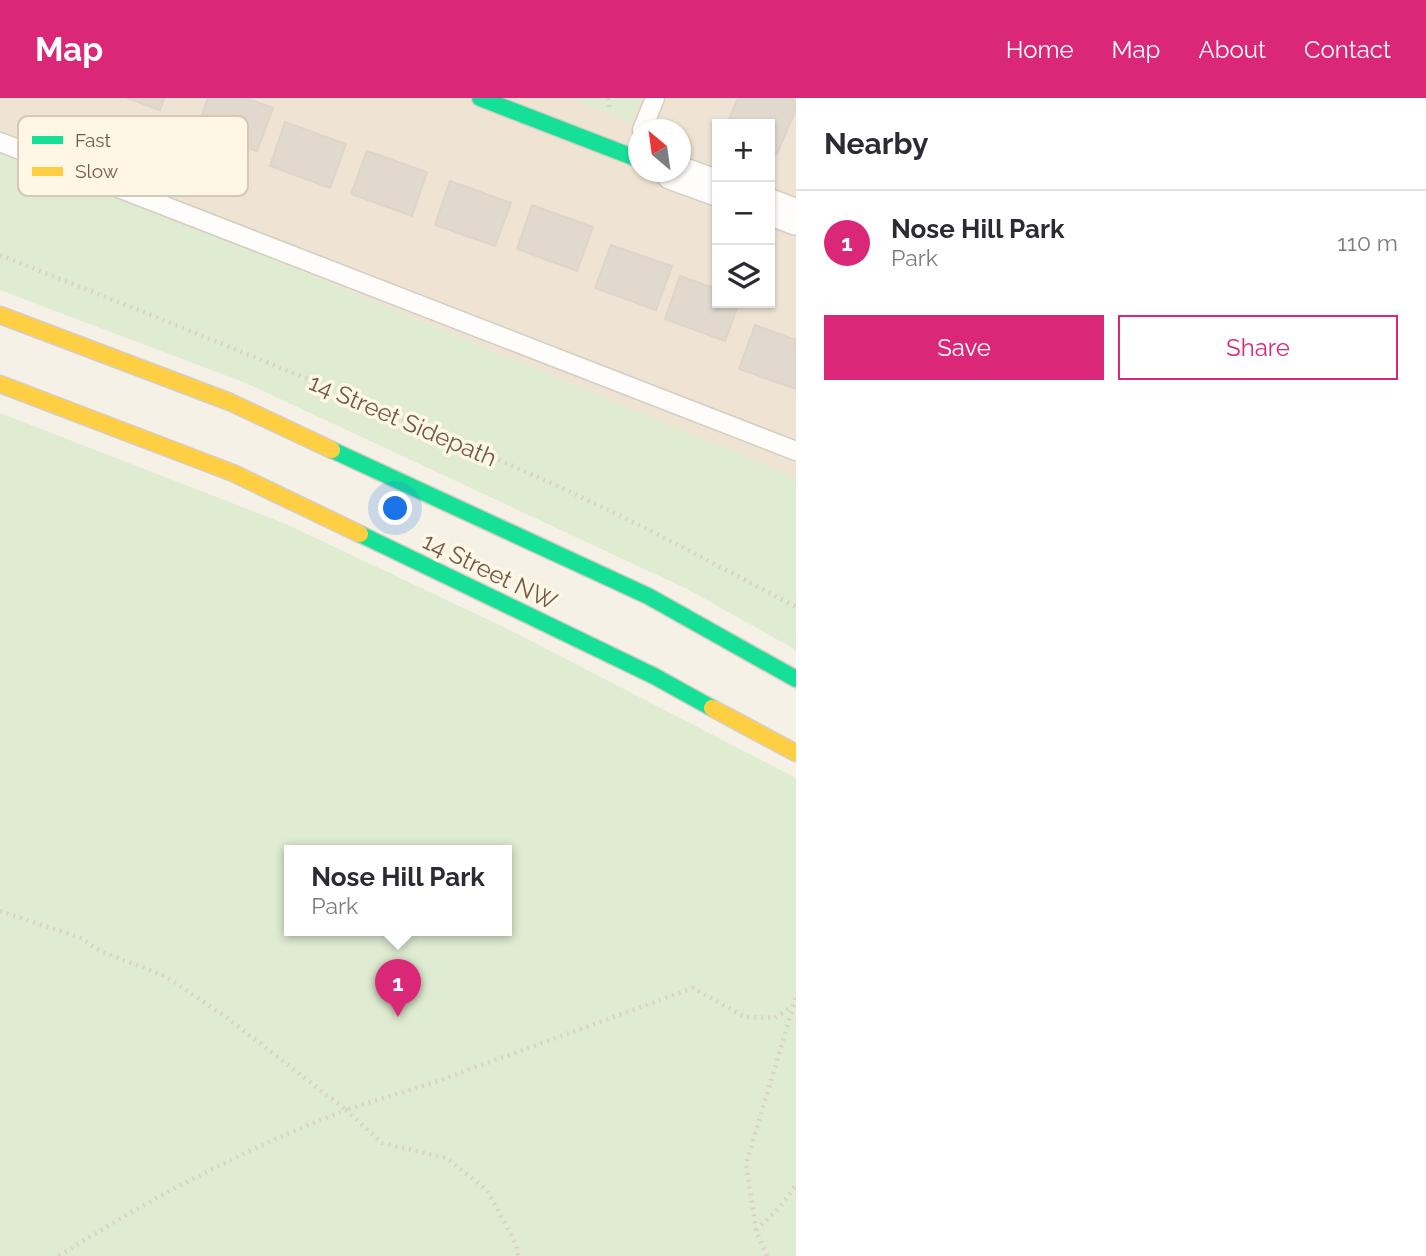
<!DOCTYPE html>
<meta charset="utf-8">
<style>
body{margin:0;font-family:Raleway,sans-serif;background:#f7f7f7;color:#2b2b33}
.controls{position:absolute;right:21px;top:21px;display:grid;overflow:hidden;border-radius:0px;box-shadow:0 2px 5px #0004}
.controls button{width:63px;height:63px;display:grid;place-items:center;padding:0;border:0;border-bottom:2px solid #e1e1e2;background:#fff;color:#2b2b33;font:35px sans-serif}
.compass{position:absolute;left:628px;top:21px;width:63px;height:63px;border-radius:50%;background:#fff;box-shadow:0 2px 5px #0004;rotate:331deg}
.you{position:absolute;left:396px;top:411px;width:24px;height:24px;margin:-18px;border:5px solid #fff;border-radius:50%;background:#1a73e8;box-shadow:0 0 0 10px #1a73e833}
.badge{display:grid;place-items:center;width:46px;height:46px;border-radius:50%;background:#db2777;color:#fff;font-size:23px;font-weight:700}
.pin{position:absolute;translate:-50% -58px;filter:drop-shadow(0 2px 4px #0008)}
.pin::after{content:'';position:absolute;top:37px;width:24px;height:21px;background:inherit;clip-path:polygon(0 0,100% 0,50% 100%)}
.popup{position:absolute;left:284px;top:747px;width:228px;height:91px;box-sizing:border-box;display:grid;place-content:center;border-radius:0px;background:#fff;filter:drop-shadow(0 2px 5px #0005);font-size:23px;white-space:nowrap;color:#7c7c81}
.popup b{font-size:26px;color:#2b2b33}
.popup::after{content:'';position:absolute;left:50%;top:100%;margin-left:-14px;border:14px solid transparent;border-top-color:#fff}
.list{margin:0;padding:0;list-style:none}
h2{display:flex;justify-content:space-between;align-items:center;height:91px;margin:0;padding:0 28px;font-size:30px}
h2 small{font-size:23px;font-weight:400;color:#7c7c81}
.list li{display:grid;grid-template-columns:46px 1fr auto;gap:21px;align-items:center;box-sizing:border-box;height:105px;padding:0 28px;border-top:2px solid #e1e1e2}
.list b{display:block;font-size:26px;white-space:nowrap}
.list p{margin:0;font-size:23px;white-space:nowrap;color:#7c7c81}
.list em{font-size:23px;font-style:normal;color:#7c7c81}
.actions{display:flex;gap:14px;padding:21px 28px}
.actions a{flex:1;padding:16px 0;border:2px solid #db2777;border-radius:0px;text-align:center;font-size:24px;color:#db2777}
.actions .main{background:#db2777;color:#fff}
.icon{flex:none;width:38px;height:38px;fill:none;stroke:currentColor;stroke-width:2;stroke-linecap:round;stroke-linejoin:round}
.map{position:relative;flex:none;width:796px;height:1158px;overflow:hidden}
header{display:flex;align-items:center;gap:42px;box-sizing:border-box;height:98px;padding:0 35px;background:#db2777;color:#fff}
header strong{font-size:33px}
nav{display:flex;gap:38px;margin-inline-start:auto;font-size:24px}
main{display:flex}
aside{flex:1;background:#fff}
.map>svg:first-child{display:block}
</style>
<header>
<strong>Map</strong>
<nav><a>Home</a><a>Map</a><a>About</a><a>Contact</a></nav>
</header>
<main>
<div class="map">
<svg width="796" height="1158" viewBox="0 0 796 1158">
<rect width="100%" height="100%" fill="#f6f1e6"/>
<!-- residential -->
<path fill="#efe4d3" fill-rule="evenodd" d="M0,0H796V380L0,47ZM717,26H770V205H717ZM638,32H680V74H638Z"/>
<!-- green -->
<path fill="#dfecd1" fill-rule="evenodd" d="M570,0H641L630,24Z
M0,47L796,380V552L687,491L248,286L0,192Z
M0,315L286,426L510,532L796,680V1158H0ZM290,753H506V833H290Z"/>
<!-- building -->
<path fill="#e2d9ce" stroke="#ded4c9" stroke-width="2" d="M127,0H164L160,12Z
M208,0H246L273,10L257,53L196,32Z
M738,0H789L796,3V11L777,56L770,53V26H727Z
M285,24L346,46L330,90L270,68Z
M367,53L427,74L412,118L351,96Z
M450,83L511,105L495,148L435,127Z
M532,107L593,129L577,173L517,151Z
M611,147L672,168L656,212L595,190Z
M680,178L717,191V205H739L725,243L665,221Z
M755,227L796,242V291L739,271Z"/>
<g fill="none" stroke-linecap="round" stroke-linejoin="round">
<defs>
<path id="lane" d="M642,32L655,0
M0,44L796,353"/>
<path id="street" d="M673,74L717,90
M770,109L796,119"/>
<path id="fast" d="M480,0L638,61
M332,352L648,498L796,581
M360,436L654,578L712,610"/>
<path id="slow" d="M0,217L230,304L332,352
M0,286L233,375L360,436
M712,610L796,655"/>
</defs>
<!-- lane casing -->
<use href="#lane" stroke="#d4ccc1" stroke-width="21"/>
<!-- street casing -->
<use href="#street" stroke="#d4ccc1" stroke-width="38"/>
<!-- fast casing -->
<use href="#fast" stroke="#d6cdc3" stroke-width="19"/>
<!-- slow casing -->
<use href="#slow" stroke="#d6cdc3" stroke-width="19"/>
<!-- path -->
<path stroke="#d9d1ca" stroke-width="4.5" stroke-dasharray="2 5" stroke-linecap="butt" d="M608,0L610,13
M0,157C181,229 362,301 540,380C627,419 711,464 796,509
M0,813L81,840L100,853L165,878L226,919L346,1012L435,984L693,890L745,919L775,920L793,908L796,898
M756,1132L779,1110L796,1087
M59,1158C150,1100 245,1051 346,1012L382,1045L446,1060L487,1092L516,1146L518,1158
M767,1158L756,1132L746,1066L793,909"/>
<!-- lane -->
<use href="#lane" stroke="#fefdfb" stroke-width="18"/>
<!-- street -->
<use href="#street" stroke="#fefdfb" stroke-width="35"/>
<!-- fast -->
<use href="#fast" stroke="#16e098" stroke-width="16"/>
<!-- slow -->
<use href="#slow" stroke="#ffcf43" stroke-width="16"/>
</g>
<g text-anchor="middle" dominant-baseline="central" stroke-width="7" stroke-linejoin="round" paint-order="stroke">
<!-- street labels -->
<g font-size="24" fill="#725a48" stroke="#fff7e6">
<text transform="translate(403 322) rotate(23)">14 Street Sidepath</text>
<text transform="translate(490 473) rotate(26)">14 Street NW</text>
</g>
</g>
<!-- legend -->
<rect x="18" y="18" width="230" height="80" rx="10" fill="#fff7e6" stroke="#d5c8b7" stroke-width="2"/>
<rect x="32" y="38" width="31" height="8" fill="#16e098"/>
<rect x="32" y="69" width="31" height="9" fill="#ffcf43"/>
<g font-size="19" fill="#725a48">
<text x="75" y="49">Fast</text>
<text x="75" y="80">Slow</text>
</g>
</svg>
<div class="controls">
<button>+</button>
<button>−</button>
<button><svg class="icon" aria-label="layers" viewBox="0 0 24 24"><path d="M12 4l9 5-9 5-9-5zM3 14l9 5 9-5"/></svg></button>
</div>
<svg class="compass" viewBox="-18 -18 36 36"><path d="M0-13l5 13h-10z" fill="#e53935"/><path d="M0 13l5-13h-10z" fill="#7c7c81"/></svg>
<div class="you"></div>
<div class="pin badge" style="left:398px;top:919px">1</div>
<div class="popup"><b>Nose Hill Park</b>Park</div>
</div>
<aside>
<h2>Nearby<small></small></h2>
<ul class="list">
<li><span class="badge">1</span><div><b>Nose Hill Park</b><p>Park</p></div><em>110 m</em></li>
</ul>
<div class="actions"><a class="main">Save</a><a>Share</a></div>
</aside>
</main>
